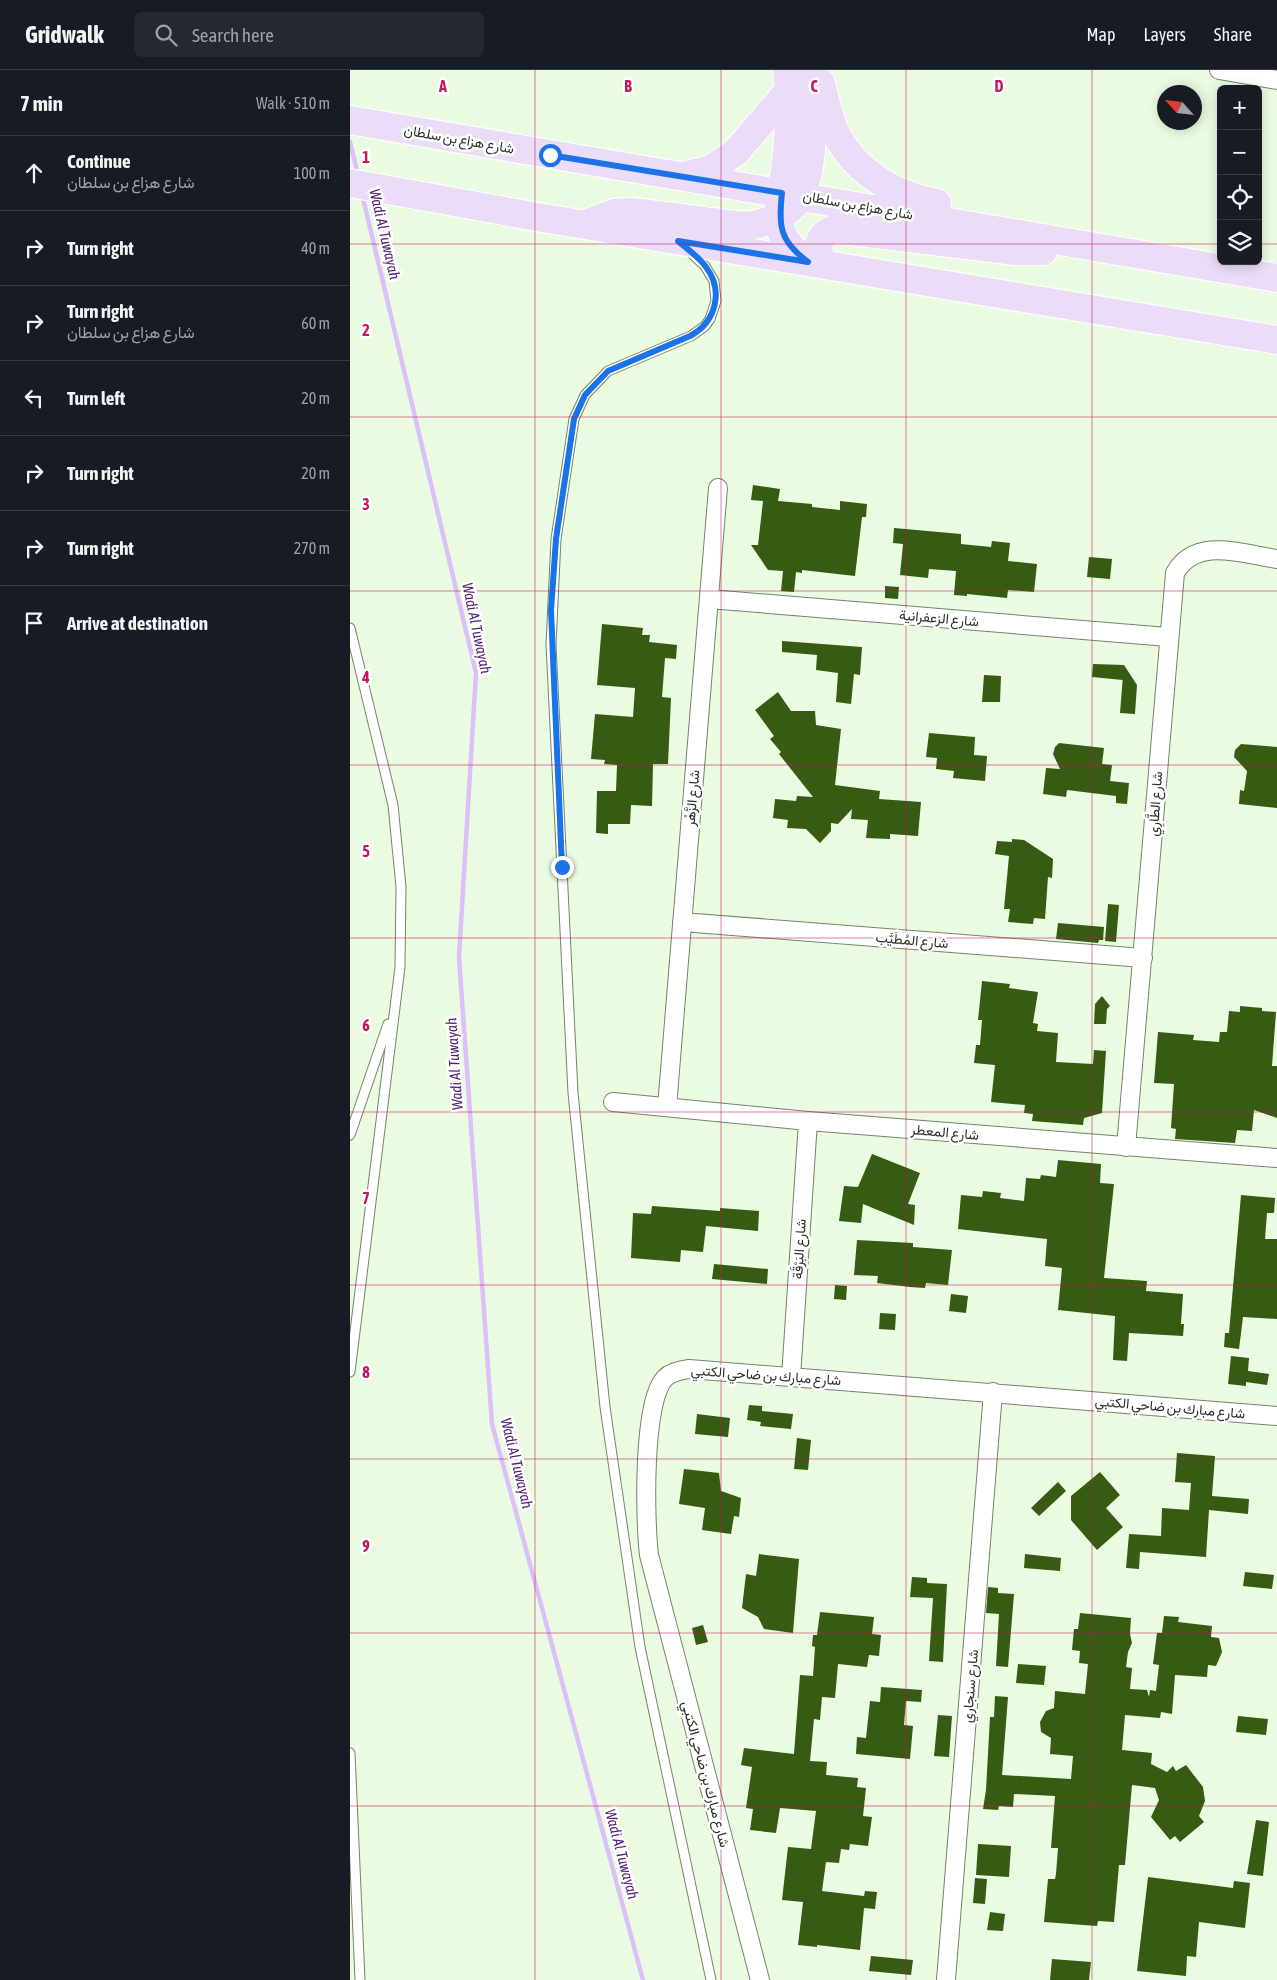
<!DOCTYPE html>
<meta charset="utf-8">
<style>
body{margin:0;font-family:"Asap Condensed",Vazirmatn,sans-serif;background:#242831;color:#f1f3f6}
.controls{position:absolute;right:15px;top:15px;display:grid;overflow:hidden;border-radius:8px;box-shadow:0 2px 12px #0003}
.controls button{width:45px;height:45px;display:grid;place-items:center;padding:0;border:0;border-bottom:1px solid #363941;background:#171b24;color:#f1f3f6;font:25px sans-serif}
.compass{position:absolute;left:807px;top:15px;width:45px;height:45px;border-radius:50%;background:#171b24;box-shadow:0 2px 12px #0003;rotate:297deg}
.stop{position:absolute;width:15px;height:15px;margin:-11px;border:4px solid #1a73e8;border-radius:50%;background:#fff}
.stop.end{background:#1a73e8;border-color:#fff;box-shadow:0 1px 5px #0008}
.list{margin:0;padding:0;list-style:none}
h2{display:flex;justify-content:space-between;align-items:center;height:65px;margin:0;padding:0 20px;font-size:21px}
h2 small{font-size:16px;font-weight:400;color:#9ea1a6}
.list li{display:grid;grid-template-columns:32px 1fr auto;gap:15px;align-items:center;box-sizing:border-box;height:75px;padding:0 20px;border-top:1px solid #363941}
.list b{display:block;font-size:19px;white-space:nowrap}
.list p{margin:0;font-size:16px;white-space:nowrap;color:#9ea1a6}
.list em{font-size:16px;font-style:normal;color:#9ea1a6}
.icon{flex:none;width:28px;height:28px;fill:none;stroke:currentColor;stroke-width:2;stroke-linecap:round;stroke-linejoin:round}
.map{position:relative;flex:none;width:927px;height:1910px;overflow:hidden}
header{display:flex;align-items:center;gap:30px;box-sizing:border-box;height:70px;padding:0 25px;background:#171b24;border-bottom:1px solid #363941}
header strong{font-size:24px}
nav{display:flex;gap:28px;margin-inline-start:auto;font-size:18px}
.search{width:350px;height:45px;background:#242831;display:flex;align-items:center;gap:12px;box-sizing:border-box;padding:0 18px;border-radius:8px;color:#9ea1a6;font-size:19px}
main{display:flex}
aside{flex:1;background:#171b24}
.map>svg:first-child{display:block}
</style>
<header>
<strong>Gridwalk</strong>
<div class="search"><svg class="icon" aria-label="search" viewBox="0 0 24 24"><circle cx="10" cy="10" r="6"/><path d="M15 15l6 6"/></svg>Search here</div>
<nav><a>Map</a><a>Layers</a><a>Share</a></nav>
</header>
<main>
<aside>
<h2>7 min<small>Walk · 510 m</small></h2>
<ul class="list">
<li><svg class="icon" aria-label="ahead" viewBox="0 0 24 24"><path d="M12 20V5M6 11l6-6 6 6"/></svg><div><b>Continue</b><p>شارع هزاع بن سلطان</p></div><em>100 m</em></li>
<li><svg class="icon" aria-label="right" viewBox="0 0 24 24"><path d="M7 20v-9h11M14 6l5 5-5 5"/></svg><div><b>Turn right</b></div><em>40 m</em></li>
<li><svg class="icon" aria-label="right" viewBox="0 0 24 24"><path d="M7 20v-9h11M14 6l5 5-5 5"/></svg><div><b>Turn right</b><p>شارع هزاع بن سلطان</p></div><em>60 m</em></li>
<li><svg class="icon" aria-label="left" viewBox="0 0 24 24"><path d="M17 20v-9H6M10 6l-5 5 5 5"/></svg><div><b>Turn left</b></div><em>20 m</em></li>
<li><svg class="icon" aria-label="right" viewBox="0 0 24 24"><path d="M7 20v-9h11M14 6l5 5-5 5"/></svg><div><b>Turn right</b></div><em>20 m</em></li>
<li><svg class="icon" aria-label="right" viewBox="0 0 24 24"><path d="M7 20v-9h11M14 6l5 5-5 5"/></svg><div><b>Turn right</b></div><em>270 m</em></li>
<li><svg class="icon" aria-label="arrive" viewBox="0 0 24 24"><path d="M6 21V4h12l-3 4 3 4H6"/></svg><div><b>Arrive at destination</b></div></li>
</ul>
</aside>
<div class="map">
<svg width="927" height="1910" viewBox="0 0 927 1910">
<rect width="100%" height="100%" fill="#ebfbe1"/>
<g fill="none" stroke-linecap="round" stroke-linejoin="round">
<!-- stream -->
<path stroke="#ddbffa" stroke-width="4.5" d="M0,72L8,105
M12,124L126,603L109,887L142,1354L293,1910"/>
</g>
<!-- building -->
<path fill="#365b12" d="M403,415L430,419L428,431L462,434V437L490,440V431L517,434L516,447H512L505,506L452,500V503L446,502L444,522L431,521L433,501L418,500L401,475H408L413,431L401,430Z
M544,458L611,464V474L641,477L642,471L660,473L658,491L687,494L684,522L658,520L657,528L617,524V526L604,525L606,501L579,499L578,508L550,505L553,474L543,473Z
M739,487L762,489L760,509L737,507Z
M535,516L549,517L548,529L535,528Z
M252,554L293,558L292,565H300L299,572L327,575L326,589L315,588L312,627L321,628L318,694H303L302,736L281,735L280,754H258V764L246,763L247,721H266L267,695L254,694L255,690L241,689L245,644L283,647L285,618L247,615Z
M432,571L512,577L510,605L504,604L501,634L486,632L488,603L466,600L467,585L432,582Z
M743,594L774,595L787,615L785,644L770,643L773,605V610L742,607Z
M634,605L651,606L650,632H632Z
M428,622L441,641H465L466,655L491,659L485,715L530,721L529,729L571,732L568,766L540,764V769L516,768L518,750L501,749L502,739L488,754L481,753V761L470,773L456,759L437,758L438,750L423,748L425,729L446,731L447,726L463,727L429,684L431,682L420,669L424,666L405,640Z
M579,663L625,667L624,685L637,686L635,711L603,708L604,701L586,699L587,688L576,687Z
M709,673L754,678L752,694L762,695L760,711L779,713L777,734L766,733V726L717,720L716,727L693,724L696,698L710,699L703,684L705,677Z
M891,674L927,677V738L889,734L890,720L894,721L897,701L884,687L885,680Z
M662,769L674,770L703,789L702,808L698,807L695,849L684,848L683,854L658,852L660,839H654L659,786L645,784L647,771L662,772Z
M758,834L769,835L766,872L755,871Z
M708,853L754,857L753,870H749L748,873L706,869Z
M632,911L660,914L659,918L688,922L683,953L688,954L687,961L708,963L706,992L743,994L744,980L756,981L752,1043L734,1048L733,1055L682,1051L683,1044L674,1043L675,1035L641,1032L645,995L624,993L626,975H630L632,950H628Z
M752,926L760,936L757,939L756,954H744L745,934Z
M890,936L912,938V941L926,942L922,996H927V1048L904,1040L902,1061L887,1060L885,1073L825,1069L826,1059L821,1058L824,1014L804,1013L808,962L844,965L843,970L869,972L870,962H877L879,941L890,942Z
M522,1084L570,1103L558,1134L565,1135L564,1155L513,1134L511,1153L489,1151L494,1116L508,1117Z
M708,1090L751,1094L750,1113L764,1114L754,1208L797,1211L796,1221L833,1224L831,1254H834L833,1266L779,1263L777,1291L763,1290L765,1246L708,1240L712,1198L695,1196L697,1169L608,1159L611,1125L632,1127L633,1121L651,1123L650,1128L674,1131L676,1108L690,1109L691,1105L706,1107Z
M891,1125L925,1128L924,1143H917L915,1169H927V1249L893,1247L889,1279L874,1277L875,1263H879Z
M302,1136L370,1141V1138L409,1141L408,1161L356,1156L353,1182L331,1180L330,1192L281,1188L283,1143L301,1144Z
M507,1170L563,1173V1177L602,1180L598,1215L576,1213L575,1218L560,1217L527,1213L528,1206L504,1205Z
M364,1194L418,1199L417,1214L362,1209Z
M485,1215L497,1216L496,1230L484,1229Z
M601,1224L618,1226L616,1243L599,1241Z
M530,1243L546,1244L545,1260L529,1259Z
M881,1286L899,1288L898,1301L919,1304L917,1315L896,1312V1316L878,1314Z
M399,1335L412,1336V1341L443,1344L441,1359L410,1356L411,1352L397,1350Z
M347,1344L380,1348L378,1367L345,1364Z
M447,1368L461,1370L458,1400L444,1399Z
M827,1383L865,1386L862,1426L899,1429L898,1444L859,1440L856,1487L790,1482L789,1499L776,1498L779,1464L811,1466L812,1438L839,1440L841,1413L825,1412Z
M334,1399L369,1403L371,1421L391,1428L389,1447L384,1446L381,1464L352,1460L355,1438L329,1434Z
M750,1402L770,1425L756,1438L773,1457L747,1480L721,1450V1426Z
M708,1412L716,1421L689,1446L681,1438Z
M409,1484L449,1489L443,1563L414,1559L408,1547L392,1538L396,1504L406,1506Z
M675,1484L711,1488L710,1501L674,1498Z
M895,1502L924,1505L922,1519L893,1516Z
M562,1507L577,1508V1513L597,1514L593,1592L579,1591L583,1528L560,1527Z
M638,1517L648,1518V1523L664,1524L658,1597L646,1596L649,1544L636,1543Z
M470,1542L524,1547L522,1564L531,1565L529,1586L519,1585L517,1597L488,1594L485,1628L472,1627L470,1650L464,1649L460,1691L477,1692L476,1705L508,1708L507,1717L516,1718L513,1746L522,1747L518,1776L500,1774L499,1780L491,1779L489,1793L476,1792L472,1821L514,1826L515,1821L527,1822L525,1839L514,1838L510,1880L467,1875V1877L448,1875L453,1832L432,1830L438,1777L461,1779L466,1741L430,1738L426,1763L400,1760L403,1739L396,1738L402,1697L391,1695L394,1678L444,1684L450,1605L463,1606L465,1577L462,1576L463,1565H467Z
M730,1543L781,1548L780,1564L782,1573L778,1582L776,1597L782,1598L780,1619L797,1620L799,1627L800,1620L806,1621L809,1595L803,1594L807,1563H812L814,1546L829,1547L828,1552L862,1556L861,1567L869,1568L872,1582L866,1596L858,1595L857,1607L825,1605L822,1644L811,1642L810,1648L775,1645L772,1680L802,1683L801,1694L817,1702L823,1696L826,1701L836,1695L853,1717L855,1731L849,1746L854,1752L830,1772L825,1766L820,1770L801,1747L809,1730L805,1718L782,1715L775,1795H769L764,1852L748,1851L747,1856L694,1852L698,1809H705L706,1804L708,1778H701L705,1726L664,1724L663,1737L649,1736L648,1740L633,1739L636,1720L640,1647H644L645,1626L658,1627L652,1705L721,1709L723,1686L700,1684L701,1668L691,1662L690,1652L696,1641L704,1638L705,1621L735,1624L738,1594L729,1593L730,1581L722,1580L724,1559H728Z
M353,1555L358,1572L346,1575L342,1558Z
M668,1594L696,1596L694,1615L666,1613Z
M531,1617L572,1620L571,1632L556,1631L554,1655L563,1656L560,1689L506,1684L507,1667L516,1668L520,1631L530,1632Z
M588,1645L602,1646L599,1687L584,1686Z
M888,1646L918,1649L916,1665L886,1662Z
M906,1750L919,1752L913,1806L897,1804Z
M628,1774L661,1776L659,1807L626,1805Z
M798,1807L883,1818L884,1811L900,1813L895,1858L849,1852L846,1887L837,1886L836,1906L787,1901Z
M625,1808L637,1809L635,1834L623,1833Z
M640,1842L655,1844L653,1861L637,1860Z
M521,1886L563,1890L561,1905L519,1901Z
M702,1889L741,1892L739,1910H700Z"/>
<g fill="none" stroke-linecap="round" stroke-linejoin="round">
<defs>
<path id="lane" d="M339,181L355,196L364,211L366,231L360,249L355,256L341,266L258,301L235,325L224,349L206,469L201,575L223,1023L255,1337L290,1577L361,1910
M0,558L43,735L51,817L50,897L0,1302
M0,1065L38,954
M0,1683L10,1910"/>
<path id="street" d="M869,0L927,10
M359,529L818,567
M332,852L793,888
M263,1032L458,1051L927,1088
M317,1037L368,418
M776,1077L825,503C846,466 892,484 927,489
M441,1307L458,1051
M410,1910L299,1485C295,1452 292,1331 315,1308C321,1302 331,1300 339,1299L927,1346
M596,1910L643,1322"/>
<path id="primary" d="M437,0C442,33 439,67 435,100C432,118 426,139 430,157C434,173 446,183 459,192
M471,13C475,30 479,50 487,66C507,103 546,126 587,133
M0,50L927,208
M336,105L361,99L386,82L440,19
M0,113L187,147L927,270
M240,152L264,143L281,142C307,145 334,148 361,152C374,153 389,157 403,155C417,152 434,146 444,135C468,106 462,36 459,0
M477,195C463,183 467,166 484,159L666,181H693"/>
</defs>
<!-- lane casing -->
<use href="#lane" stroke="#75836c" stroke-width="11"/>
<!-- street casing -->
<use href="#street" stroke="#75836c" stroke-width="20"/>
<!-- primary casing -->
<use href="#primary" stroke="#fff" stroke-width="30"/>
<!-- lane -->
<use href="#lane" stroke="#fff" stroke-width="9"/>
<!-- street -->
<use href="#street" stroke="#fff" stroke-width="18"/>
<!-- primary -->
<use href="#primary" stroke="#ebdcf8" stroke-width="28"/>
</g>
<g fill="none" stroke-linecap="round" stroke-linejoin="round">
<!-- route -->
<path stroke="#1a73e8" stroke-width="6" d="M200,85L432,123C428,157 430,171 458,192L328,171C337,179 349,187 356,197C374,221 366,252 340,266L258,301L235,325L224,349L206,469L201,540L212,797"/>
</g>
<!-- grid -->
<path fill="none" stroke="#c2185b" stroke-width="1" stroke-opacity="0.55" d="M185,0V1910M371,0V1910M556,0V1910M742,0V1910M0,174H871M908,174H927M0,347H927M0,521H927M0,695H927M0,868H927M0,1042H927M0,1215H927M0,1389H927M0,1563H927M0,1736H927"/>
<g text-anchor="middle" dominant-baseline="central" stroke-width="5" stroke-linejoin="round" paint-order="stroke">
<!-- street labels -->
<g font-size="14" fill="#2b3127" stroke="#fff">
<text transform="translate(109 69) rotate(10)">شارع هزاع بن سلطان</text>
<text transform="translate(508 135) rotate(10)">شارع هزاع بن سلطان</text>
<text transform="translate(589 548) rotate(5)">شارع الزعفرانية</text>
<text transform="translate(342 728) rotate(-85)">شارع الزَّهْر</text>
<text transform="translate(805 734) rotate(-86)">شارع الطَّارِي</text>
<text transform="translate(562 870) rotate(5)">شارع المُطَيَّب</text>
<text transform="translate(595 1062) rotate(5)">شارع المعطر</text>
<text transform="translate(449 1179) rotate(-86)">شارع البَرْقَة</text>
<text transform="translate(416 1305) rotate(4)">شارع مبارك بن ضاحي الكتبي</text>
<text transform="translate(820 1337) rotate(5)">شارع مبارك بن ضاحي الكتبي</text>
<text transform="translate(620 1616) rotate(-85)">شارع سنجاري</text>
<text transform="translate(356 1704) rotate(75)">شارع مبارك بن ضاحي الكتبي</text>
</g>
<!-- water labels -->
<g font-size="15" font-style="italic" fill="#542477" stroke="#fff">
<text transform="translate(35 164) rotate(77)">Wadi Al Tuwayah</text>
<text transform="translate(127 558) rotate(78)">Wadi Al Tuwayah</text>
<text transform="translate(104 994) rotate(-94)">Wadi Al Tuwayah</text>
<text transform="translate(167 1393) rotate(76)">Wadi Al Tuwayah</text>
<text transform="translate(272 1784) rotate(75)">Wadi Al Tuwayah</text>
</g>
</g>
<g font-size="16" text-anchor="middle" font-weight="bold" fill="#c2185b" stroke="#fff" stroke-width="5" stroke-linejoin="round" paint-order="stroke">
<text x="93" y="22">A</text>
<text x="278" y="22">B</text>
<text x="464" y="22">C</text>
<text x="649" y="22">D</text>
<text x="16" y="93">1</text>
<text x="16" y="266">2</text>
<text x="16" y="440">3</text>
<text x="16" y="613">4</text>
<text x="16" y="787">5</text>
<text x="16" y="961">6</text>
<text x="16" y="1134">7</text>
<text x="16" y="1308">8</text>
<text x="16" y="1482">9</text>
</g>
</svg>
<div class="controls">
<button>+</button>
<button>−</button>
<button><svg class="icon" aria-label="locate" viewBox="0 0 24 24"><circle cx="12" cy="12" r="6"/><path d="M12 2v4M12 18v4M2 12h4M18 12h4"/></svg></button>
<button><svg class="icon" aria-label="layers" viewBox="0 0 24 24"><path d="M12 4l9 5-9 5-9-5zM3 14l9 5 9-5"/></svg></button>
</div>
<svg class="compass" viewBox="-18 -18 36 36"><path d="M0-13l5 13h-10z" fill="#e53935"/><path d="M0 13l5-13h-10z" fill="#9ea1a6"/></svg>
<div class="stop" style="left:200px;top:85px"></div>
<div class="stop end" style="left:212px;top:797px"></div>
</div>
</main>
